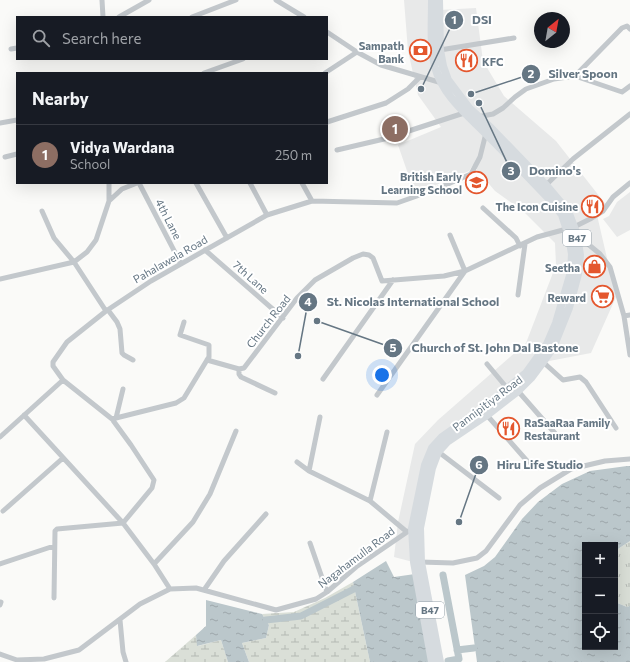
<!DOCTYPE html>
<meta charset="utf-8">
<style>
body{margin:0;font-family:Commissioner,sans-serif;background:#242831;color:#f1f3f6}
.controls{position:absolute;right:12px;bottom:12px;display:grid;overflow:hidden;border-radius:0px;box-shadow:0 4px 16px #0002}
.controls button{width:36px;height:36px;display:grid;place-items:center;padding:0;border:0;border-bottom:1px solid #363941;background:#171b24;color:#f1f3f6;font:20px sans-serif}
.compass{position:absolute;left:534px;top:12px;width:36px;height:36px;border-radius:50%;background:#171b24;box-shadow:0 4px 16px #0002;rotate:31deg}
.you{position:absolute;left:382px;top:375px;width:14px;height:14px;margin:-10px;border:3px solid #fff;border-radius:50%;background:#1a73e8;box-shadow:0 0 0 6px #1a73e833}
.badge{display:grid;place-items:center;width:26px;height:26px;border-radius:50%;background:#b45309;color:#fff;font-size:13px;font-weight:700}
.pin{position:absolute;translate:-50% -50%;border:2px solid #fff;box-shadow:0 1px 4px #0006}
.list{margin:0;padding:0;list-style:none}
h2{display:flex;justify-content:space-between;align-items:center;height:52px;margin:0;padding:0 16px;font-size:17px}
h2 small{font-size:13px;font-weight:400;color:#9ea1a6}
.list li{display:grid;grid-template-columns:26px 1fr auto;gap:12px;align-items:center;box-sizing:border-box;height:60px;padding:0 16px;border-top:1px solid #363941}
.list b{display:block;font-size:15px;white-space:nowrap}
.list p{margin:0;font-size:13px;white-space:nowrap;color:#9ea1a6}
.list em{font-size:13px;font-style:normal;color:#9ea1a6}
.icon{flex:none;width:22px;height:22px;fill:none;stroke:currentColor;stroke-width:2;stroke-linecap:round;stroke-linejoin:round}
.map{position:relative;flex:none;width:630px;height:662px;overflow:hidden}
.search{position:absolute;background:#171b24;box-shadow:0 4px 16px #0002;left:16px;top:16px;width:312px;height:44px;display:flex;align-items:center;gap:10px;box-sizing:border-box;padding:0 14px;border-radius:0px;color:#9ea1a6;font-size:15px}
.panel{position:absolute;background:#171b24;box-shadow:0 4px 16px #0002;left:16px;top:72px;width:312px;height:112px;border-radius:0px}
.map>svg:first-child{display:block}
</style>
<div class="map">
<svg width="630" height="662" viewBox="0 0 630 662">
<defs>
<pattern id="grass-tufts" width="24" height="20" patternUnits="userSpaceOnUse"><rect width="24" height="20" fill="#dadfd7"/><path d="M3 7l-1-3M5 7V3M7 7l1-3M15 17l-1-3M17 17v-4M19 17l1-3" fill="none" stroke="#b4b9b4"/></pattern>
<pattern id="wetland-marsh" width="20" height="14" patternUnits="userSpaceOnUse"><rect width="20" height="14" fill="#dadfd7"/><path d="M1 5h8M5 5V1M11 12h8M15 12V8" fill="none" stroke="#b4b9b4"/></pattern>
<pattern id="water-ripples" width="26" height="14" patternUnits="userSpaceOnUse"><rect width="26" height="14" fill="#bbc7cb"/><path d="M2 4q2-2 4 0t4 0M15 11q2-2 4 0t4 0" fill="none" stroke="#9ca6aa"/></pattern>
</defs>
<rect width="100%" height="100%" fill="#fafaf8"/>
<!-- built -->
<path fill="#e8e9e9" d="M404,0H431L432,50L441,84L553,205L568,237L570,272L546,344L525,373L441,436L413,562L394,557L398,522L415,444L438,420L526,343L556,265L555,243L523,211L495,191L473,165L469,171L415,194L398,145L441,127L418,95L408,51Z
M476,8L483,61L504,96L556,141L607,206L597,215L616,297L591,353L544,362L578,274L577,235L470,107L443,66L439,10Z
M630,192V230L617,237L603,219L609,216L617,202Z"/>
<!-- grass -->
<path fill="url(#grass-tufts)" d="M630,541V606L627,607L615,602V551Z"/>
<!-- wetland -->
<path fill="url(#wetland-marsh)" d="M353,582L370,662H249L242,643L266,638L269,625L262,614L294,612L325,598Z
M196,635L198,646L221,640L228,662H165Z"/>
<!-- water -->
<path fill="url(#water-ripples)" d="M627,466H630V541L615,551V545H585V647H615V602L627,607L630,606V662H477L465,575L484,566L495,557L522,519L538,502L562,484L590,471Z
M386,561L394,577L415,574L430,662H370L353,582Z
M206,600L262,614L269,625L266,638L242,643L249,662H228L221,640L197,646L196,635L206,626Z"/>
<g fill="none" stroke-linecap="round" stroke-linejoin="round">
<!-- canal -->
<path stroke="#bbc7cb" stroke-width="7" d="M443,575L459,659L448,661
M266,620L301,616L354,589
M457,650L474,648"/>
<!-- street -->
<path stroke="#c3c8cc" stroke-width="5" d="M102,0L103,17
M276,0L304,17
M119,17L149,0
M192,17L236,0
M327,32L357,52L381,65L442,83
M11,49L17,48
M440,50L514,38
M204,73L243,59
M325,73L357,52
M575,76L622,28L627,26L630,29
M477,117L493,114L503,108L515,97L526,89L554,79L575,76L622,92L630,86
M327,122L386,103L408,89L420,77
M0,123L17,120
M337,150L384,139L464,113L466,111
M5,157L17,154
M109,183V201
M139,183L181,264
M196,183L227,238
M250,183L267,215
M302,183L312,201
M546,185L573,159L630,114
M483,208L516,238L520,246
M42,211L54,238L74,262L106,311
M450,235L465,271
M577,235L600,254L610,267L624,316L630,315
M205,250L283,318
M0,279L74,262L87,252L96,240L109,201L122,189L137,183
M518,295L525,244
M108,310L117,322L120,329L122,353L124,355L133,360
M624,316L630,355
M184,322L180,335L209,345V357L207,360
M543,362L563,380L580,377L586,382L616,428
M487,364L507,388
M239,369V374L241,377L275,393
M323,379L393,280
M518,391L560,439
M377,395L465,271
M485,413L528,462
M24,415L123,523L154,564L170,589
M116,418L123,389
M112,419L176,403L184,398L207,360L239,369L244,368L297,298L315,280L353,258L363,254L369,255L373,258L382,281L444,276L465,271L537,237L574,227L590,219L603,211L613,197L630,183
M0,437L63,380
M436,450L499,498
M297,462L309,471L370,501L407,532
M309,471L320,417
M370,501L387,432
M3,511L63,458
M310,543L327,592
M420,562L453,563L477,558L486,551L520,505L540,488L571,469L605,461L630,459
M0,564L54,546
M154,564L193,522L210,494L236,431
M204,590L224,561L266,514
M54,598L55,531L57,529L123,523L152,488L154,480L131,445L112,419L63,380L53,366V362L67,342L106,311L151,281L267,215L312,201L397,203L434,190L471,174L480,157L486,133
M0,605L1,602
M120,620L123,652L126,662
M0,654L17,660L44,659L79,650L140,604L170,589L196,588L276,610L316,599L327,592L356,567L413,528"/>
<!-- primary -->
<path stroke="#d6dbdf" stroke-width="8" d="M432,0C432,22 430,45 435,67C443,97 470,117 490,138C512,160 533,182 554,204L562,215L569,236L572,254L571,272L556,323L547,344L526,373L482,409L442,437L432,448L425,465L412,528L414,562L432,662
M439,0L440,50L443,66L448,80L469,108L491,128L546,185L568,211L577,235L580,255L578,274L569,308L553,348L543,362L531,378L518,391L487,415L447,442L438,452L432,468L420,528L421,562L440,662"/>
</g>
<!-- icons -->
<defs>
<symbol id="bank-ring" viewBox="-11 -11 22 22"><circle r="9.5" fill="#fff" stroke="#e4572e" stroke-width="1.5"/><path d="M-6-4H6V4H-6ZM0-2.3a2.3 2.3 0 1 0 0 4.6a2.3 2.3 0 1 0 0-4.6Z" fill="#e4572e"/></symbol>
<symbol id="restaurant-ring" viewBox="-11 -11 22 22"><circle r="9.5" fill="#fff" stroke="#e4572e" stroke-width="1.5"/><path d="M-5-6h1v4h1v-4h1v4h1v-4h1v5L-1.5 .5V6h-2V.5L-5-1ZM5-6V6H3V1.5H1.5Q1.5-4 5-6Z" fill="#e4572e"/></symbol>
<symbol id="school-ring" viewBox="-11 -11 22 22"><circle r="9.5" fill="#fff" stroke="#e4572e" stroke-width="1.5"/><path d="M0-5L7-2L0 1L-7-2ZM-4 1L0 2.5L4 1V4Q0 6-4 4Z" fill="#e4572e"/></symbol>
<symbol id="shop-ring" viewBox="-11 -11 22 22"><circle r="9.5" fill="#fff" stroke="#e4572e" stroke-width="1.5"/><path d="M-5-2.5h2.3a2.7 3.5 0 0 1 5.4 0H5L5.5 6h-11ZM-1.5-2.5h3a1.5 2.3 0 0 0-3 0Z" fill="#e4572e"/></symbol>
<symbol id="supermarket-ring" viewBox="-11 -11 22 22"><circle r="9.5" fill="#fff" stroke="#e4572e" stroke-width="1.5"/><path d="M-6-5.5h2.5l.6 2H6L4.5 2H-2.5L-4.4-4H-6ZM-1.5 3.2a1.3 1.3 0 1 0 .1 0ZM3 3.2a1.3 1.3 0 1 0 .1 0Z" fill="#e4572e"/></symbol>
</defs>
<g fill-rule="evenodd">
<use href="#bank-ring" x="408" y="38" width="25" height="25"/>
<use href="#restaurant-ring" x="454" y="48" width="25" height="25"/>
<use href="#school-ring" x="464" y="170" width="25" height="25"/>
<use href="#restaurant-ring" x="580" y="194" width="25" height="25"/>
<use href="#shop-ring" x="582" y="254" width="25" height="25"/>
<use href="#supermarket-ring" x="590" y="284" width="25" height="25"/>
<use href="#restaurant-ring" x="496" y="416" width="25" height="25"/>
</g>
<g text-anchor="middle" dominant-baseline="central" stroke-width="4" stroke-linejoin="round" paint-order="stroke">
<!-- shield labels -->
<g fill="#fff" stroke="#939fa8" stroke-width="1">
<rect x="563" y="230" width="28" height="16" rx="3"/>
<rect x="416" y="602" width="28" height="16" rx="3"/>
</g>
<g font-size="10" font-weight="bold" fill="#657683">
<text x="577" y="238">B47</text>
<text x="430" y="610">B47</text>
</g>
<!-- poi labels -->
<g font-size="11" font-weight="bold" fill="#657683" stroke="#fff" text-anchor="end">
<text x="404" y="45">Sampath<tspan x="404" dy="13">Bank</tspan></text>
<text x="482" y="61" text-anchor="start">KFC</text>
<text x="462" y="176">British Early<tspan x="462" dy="13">Learning School</tspan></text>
<text x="578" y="206">The Icon Cuisine</text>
<text x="580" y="267">Seetha</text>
<text x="586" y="297">Reward</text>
<text x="524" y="422" text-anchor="start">RaSaaRaa Family<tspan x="524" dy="13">Restaurant</tspan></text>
</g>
<!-- street labels -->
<g font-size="11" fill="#657683" stroke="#fff">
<text transform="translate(169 219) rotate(63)">4th Lane</text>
<text transform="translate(170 259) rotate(-30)">Pahalawela Road</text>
<text transform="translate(251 277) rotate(42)">7th Lane</text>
<text transform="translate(268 321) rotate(-52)">Church Road</text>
<text transform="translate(487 403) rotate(-37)">Pannipitiya Road</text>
<text transform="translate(356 557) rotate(-37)">Nagahamulla Road</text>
</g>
</g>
<!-- callouts -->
<path fill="none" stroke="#657683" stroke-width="1.5" d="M421 89L454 20M471 94L531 74M479 103L511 171M298 356L308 302M317 321L393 348M459 522L479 465"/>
<g fill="#657683" stroke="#fff" stroke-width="1.5">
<circle cx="421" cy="89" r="4"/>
<circle cx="471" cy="94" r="4"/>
<circle cx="479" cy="103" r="4"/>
<circle cx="298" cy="356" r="4"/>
<circle cx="317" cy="321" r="4"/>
<circle cx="459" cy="522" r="4"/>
<circle cx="454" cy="20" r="10"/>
<circle cx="531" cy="74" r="10"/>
<circle cx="511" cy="171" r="10"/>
<circle cx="308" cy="302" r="10"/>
<circle cx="393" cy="348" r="10"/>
<circle cx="479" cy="465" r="10"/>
</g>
<g font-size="12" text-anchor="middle" font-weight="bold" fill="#fff">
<text x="454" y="24">1</text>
<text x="531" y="78">2</text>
<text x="511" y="175">3</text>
<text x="308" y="306">4</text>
<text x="393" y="352">5</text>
<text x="479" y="469">6</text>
</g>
<g font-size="12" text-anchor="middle" font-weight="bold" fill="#657683" stroke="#fff" stroke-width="4" stroke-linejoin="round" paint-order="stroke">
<text x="482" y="24">DSI</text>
<text x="583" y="78">Silver Spoon</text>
<text x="555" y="175">Domino's</text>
<text x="413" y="306">St. Nicolas International School</text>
<text x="495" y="352">Church of St. John Dal Bastone</text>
<text x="540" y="469">Hiru Life Studio</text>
</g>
</svg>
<div class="controls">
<button>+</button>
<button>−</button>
<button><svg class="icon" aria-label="locate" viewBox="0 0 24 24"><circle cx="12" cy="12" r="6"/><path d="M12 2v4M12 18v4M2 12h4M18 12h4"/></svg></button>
</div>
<svg class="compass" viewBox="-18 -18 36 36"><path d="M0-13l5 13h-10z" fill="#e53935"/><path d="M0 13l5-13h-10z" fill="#9ea1a6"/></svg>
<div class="you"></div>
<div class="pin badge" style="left:395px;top:129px;background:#8d6e63">1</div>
<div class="search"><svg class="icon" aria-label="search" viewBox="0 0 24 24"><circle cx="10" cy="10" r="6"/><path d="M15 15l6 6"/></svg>Search here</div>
<section class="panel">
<h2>Nearby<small></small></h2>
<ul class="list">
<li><span class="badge" style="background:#8d6e63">1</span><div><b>Vidya Wardana</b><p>School</p></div><em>250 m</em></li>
</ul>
</section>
</div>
